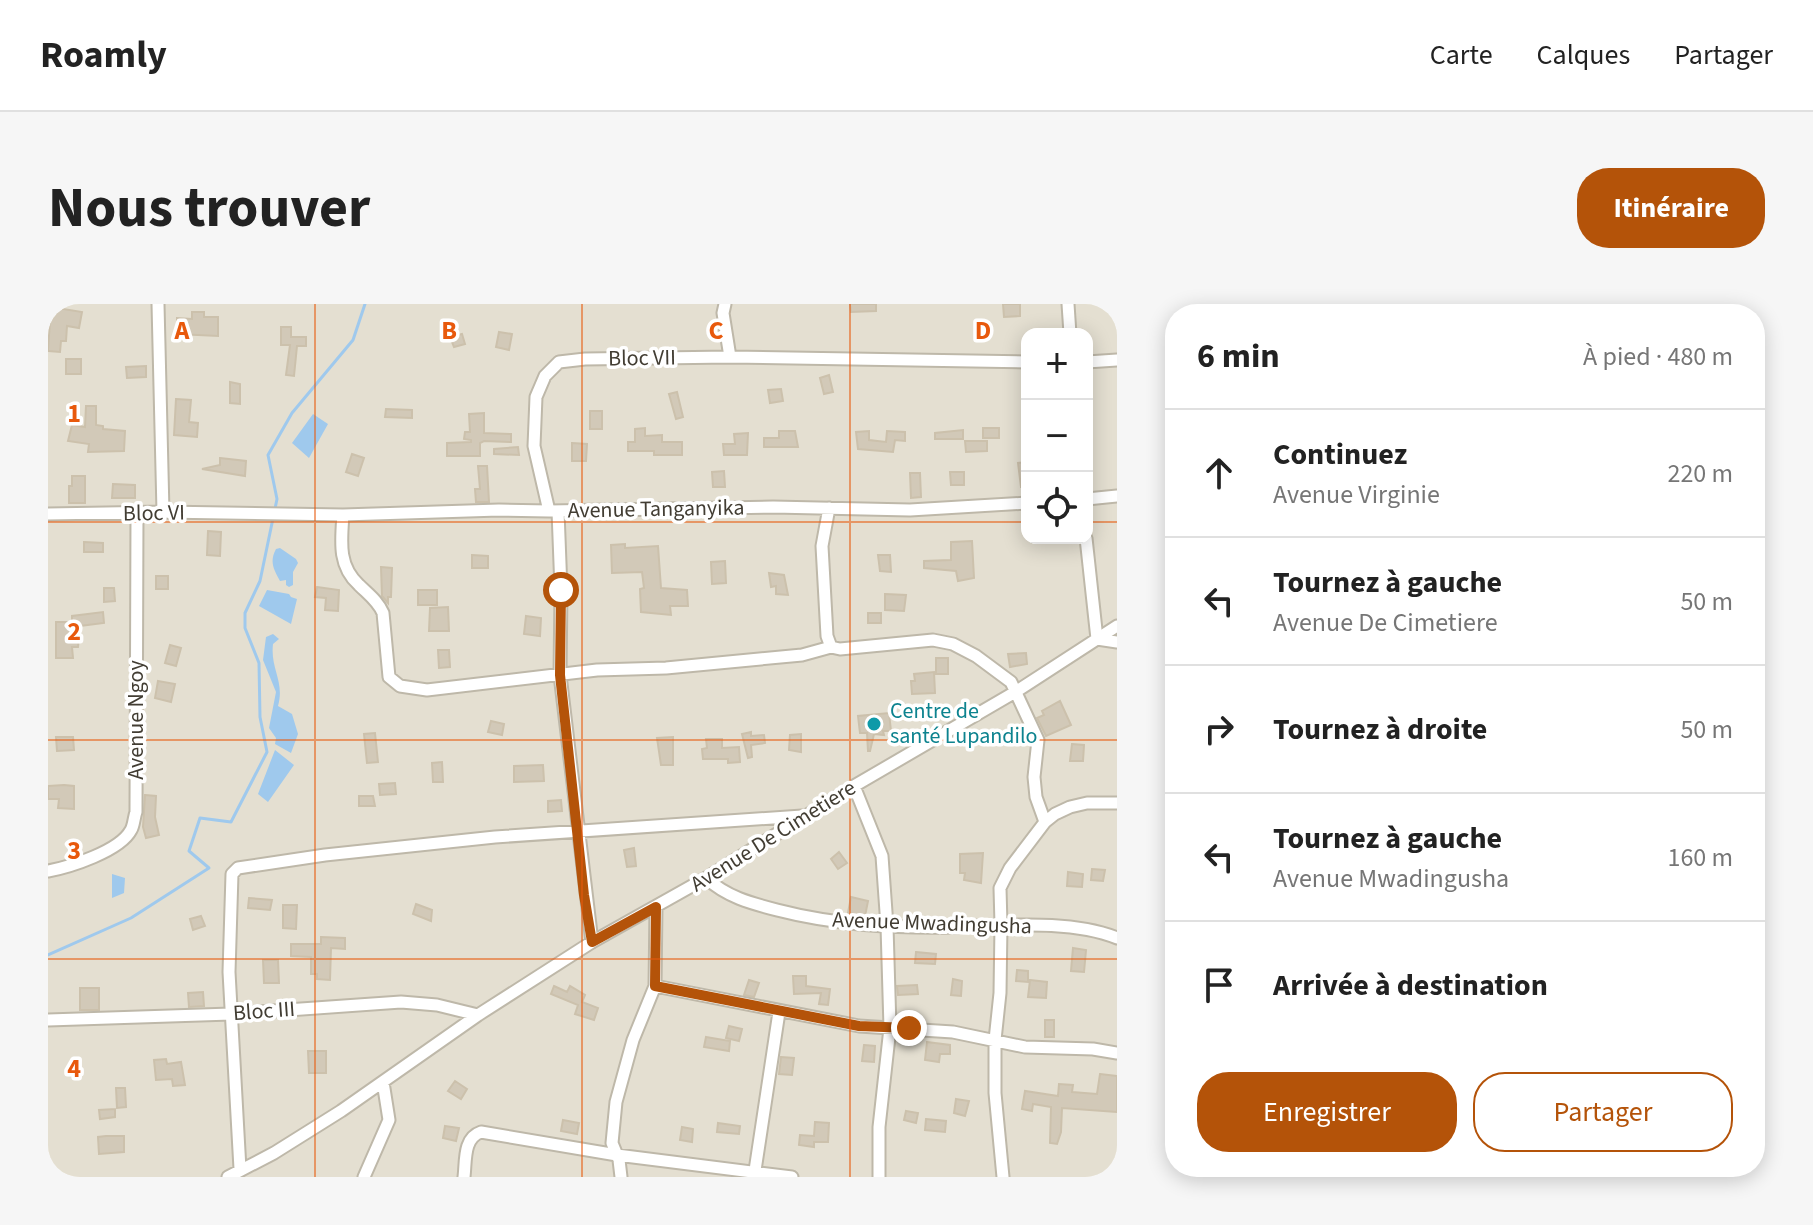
<!DOCTYPE html>
<html lang="fr">
<meta charset="utf-8">
<style>
body{margin:0;font-family:"Source Sans 3",sans-serif;background:#f6f6f6;color:#222}
.controls{position:absolute;right:24px;top:24px;display:grid;overflow:hidden;border-radius:16px;box-shadow:0 4px 20px #0003}
.controls button{width:72px;height:72px;display:grid;place-items:center;padding:0;border:0;border-bottom:2px solid #e0e0e0;background:#fff;color:#222;font:40px sans-serif}
.stop{position:absolute;width:24px;height:24px;margin:-18px;border:6px solid #b45309;border-radius:50%;background:#fff}
.stop.end{background:#b45309;border-color:#fff;box-shadow:0 2px 8px #0008}
.list{margin:0;padding:0;list-style:none}
h2{display:flex;justify-content:space-between;align-items:center;height:104px;margin:0;padding:0 32px;font-size:34px}
h2 small{font-size:26px;font-weight:400;color:#767676}
.list li{display:grid;grid-template-columns:52px 1fr auto;gap:24px;align-items:center;box-sizing:border-box;height:128px;padding:0 32px;border-top:2px solid #e0e0e0}
.list b{display:block;font-size:30px;white-space:nowrap}
.list p{margin:0;font-size:26px;white-space:nowrap;color:#767676}
.list em{font-size:26px;font-style:normal;color:#767676}
.actions{display:flex;gap:16px;padding:24px 32px}
.actions a{flex:1;padding:18px 0;border:2px solid #b45309;border-radius:32px;text-align:center;font-size:28px;color:#b45309}
.actions .main{background:#b45309;color:#fff}
.icon{flex:none;width:44px;height:44px;fill:none;stroke:currentColor;stroke-width:2;stroke-linecap:round;stroke-linejoin:round}
.map{position:relative;flex:none;width:1069px;height:873px;overflow:hidden;border-radius:32px}
header{display:flex;align-items:center;gap:48px;box-sizing:border-box;height:112px;padding:0 40px;background:#fff;border-bottom:2px solid #e0e0e0}
header strong{font-size:38px}
nav{display:flex;gap:44px;margin-inline-start:auto;font-size:28px}
.intro{display:flex;align-items:center;justify-content:space-between;box-sizing:border-box;height:192px;padding:0 48px}
h1{margin:0;font-size:56px}
.button{padding:20px 36px;border-radius:32px;background:#b45309;color:#fff;font-size:28px;font-weight:700}
main{display:flex;gap:48px;padding:0 48px}
aside{flex:1;background:#fff;border-radius:32px;box-shadow:0 4px 20px #0003}
.map>svg:first-child{display:block}
</style>
<header>
<strong>Roamly</strong>
<nav><a>Carte</a><a>Calques</a><a>Partager</a></nav>
</header>
<div class="intro"><h1>Nous trouver</h1><a class="button">Itinéraire</a></div>
<main>
<div class="map">
<svg width="1069" height="873" viewBox="0 0 1069 873">
<rect width="100%" height="100%" fill="#f0ede2"/>
<!-- residential -->
<path fill="#e4dfd1" fill-rule="evenodd" d="M0,0H1069V873H0ZM979,30H1039V234H979Z"/>
<!-- water -->
<path fill="#9fc9ed" d="M265,110L280,120L261,154L244,139Z
M232,244L248,255L250,259L245,268V281L241,283L238,281V276L232,277C226,266 221,258 228,245Z
M219,286L241,290L243,293L249,295L243,320L211,302Z
M225,330L231,335L225,340C222,365 237,377 230,402L244,410L250,430L243,449L227,440L228,434L221,424L228,388L215,356L218,333Z
M227,446L246,461L220,498L210,490Z
M64,570L77,574L76,589L64,594Z"/>
<g fill="none" stroke-linecap="round" stroke-linejoin="round">
<!-- stream -->
<path stroke="#9fc9ed" stroke-width="3" d="M0,651L83,614L161,564L141,547L152,514L183,518L219,448L212,413L211,359L197,324V309L212,277L229,195L220,151L244,109L305,36L317,0"/>
</g>
<!-- building -->
<path fill="#d2c9b8" stroke="#ccc1ac" stroke-width="2" d="M3,0H16L15,5L34,8L31,24L19,22L18,37H13L12,48L0,47Z
M802,0H828V7L803,8Z
M955,0H972V12L956,13Z
M144,8H156V13H170V32L129,30V14L144,15Z
M233,23H243V33H258V42H249L246,72L238,71L242,41H233Z
M451,28L464,30L461,46L448,43Z
M414,30L417,40L406,43L402,33Z
M18,55H33V70H18Z
M98,62V73L79,74L78,63Z
M781,71L785,88L776,90L772,74Z
M182,78L192,80V100L182,99Z
M733,85L735,97L722,99L720,86Z
M629,88L635,113L628,115L621,90Z
M128,95L143,96L141,118L150,119L149,133L126,131Z
M38,102H48V121L55,122V125L77,127L76,147L40,148L41,140L20,137L24,121L37,123Z
M338,105L364,106V114L337,113Z
M542,107H554V125H542Z
M436,109V129L463,130V138L436,137L432,139V152H399V139L423,138V136L416,135L417,128H422L421,110Z
M597,124V132L614,131V138H634V151H606V147H580V138H587V125Z
M935,124H951V134H935Z
M915,126V135H887V129Z
M731,127H747L750,143H716V134H731Z
M821,127V136L838,138L839,127L857,128V137L847,136L845,148L810,145L808,128Z
M700,129L699,151H676L675,140H687L686,130Z
M917,137H939V147L918,148Z
M524,139L539,140L538,157H524Z
M470,143L471,151L446,150V145Z
M304,150L316,154L310,172L298,168Z
M172,154L198,157L197,172L154,165L172,161Z
M979,158V183H973L970,159Z
M430,162H439L441,198H428L427,185H432Z
M676,167L677,183H665L664,168Z
M902,168H916V181H903Z
M862,169H872L873,193L863,194Z
M24,172H37V199H21V182H24Z
M65,180L87,181V194H64Z
M160,227L173,228L172,252L159,251Z
M924,237L926,274L910,277L908,267L876,264V257L903,256V238Z
M36,238L55,239V248H36Z
M577,240V244L610,242L613,284L639,286L640,302H622L623,311L593,308L592,285L596,284L594,268L564,269L563,241Z
M424,251L440,252V264H424Z
M830,251H842L843,268L832,267Z
M677,257L678,279L664,280L663,258Z
M333,263L344,264L343,293H340V299L334,292Z
M721,269L736,271L740,291L728,290V282L723,283Z
M108,272H120V285H108Z
M269,283L291,286L290,307L277,306L278,294L267,293Z
M56,284H66L67,297L56,298Z
M370,286H389V301H370Z
M837,290L858,291L856,307L837,306Z
M400,303L401,327H381L382,304Z
M55,308L56,319L32,322L30,343H24L25,354H8V318H24V312Z
M820,309H833V319H820Z
M478,312L493,314L492,332L476,330Z
M122,341L133,344L128,362L117,359Z
M390,346H401L402,363L391,364Z
M978,349L979,360L962,363L960,350Z
M888,354H900V370H888Z
M886,368L887,389L864,390L863,377H867L866,370Z
M110,377L127,380L123,398L107,394Z
M1012,397L1023,421L998,432L989,414L996,411L994,407Z
M841,409L843,427H835L836,431L826,430L822,447H820L819,429H812L810,412Z
M443,417L456,420L454,431L440,428Z
M703,428V432L716,431L717,439L703,441L704,453L700,454L694,430Z
M327,429L330,458L319,459L316,430Z
M753,430V448L741,446L742,431Z
M8,433H25L26,446L9,447Z
M625,433V461H613L609,434Z
M658,435H674V444L691,443L692,458L680,459V455H655L654,445L659,444Z
M1024,440L1036,441L1035,457H1022Z
M394,458L395,478H385L384,459Z
M495,461L496,477L466,478V462Z
M347,479L348,490L332,491L331,480Z
M16,481L26,482V505L10,504L11,495H0V482Z
M97,491L108,492L107,513L111,531L98,534L95,523Z
M311,492H325L327,502H311Z
M513,496L514,507L500,508V497Z
M586,544L588,562L579,563L576,546Z
M791,548L799,559L790,565L783,555Z
M935,549L933,579L916,576L917,569H912V550Z
M1044,565L1057,566L1055,577L1043,576Z
M1020,568L1035,570L1034,583L1019,582Z
M803,593L820,597L817,612L800,609Z
M201,594L224,596L222,606L200,604Z
M368,600L384,606L383,617L365,610Z
M235,601H249L248,625L235,624Z
M153,612L157,622L145,626L142,615Z
M273,633L297,634V645L283,644L282,676L269,675V670H263V653L243,652V640H273Z
M1025,644L1038,646L1036,668L1023,667Z
M868,648L888,650L887,660L867,659Z
M215,656H230L231,679H216Z
M969,666L980,667V678L968,677Z
M745,672H758V682L782,685L780,701L771,700L773,689L746,690Z
M905,675L914,677L913,692L903,691Z
M701,676L711,679L706,693L696,691Z
M982,676L999,678L998,694L980,693Z
M869,681L870,690L850,691L849,682Z
M506,682L519,688L522,682L537,691L534,698L550,704L546,716L527,710L530,701L503,690Z
M32,684H51V706H32Z
M155,688L156,702L141,703L140,689Z
M997,716H1006V733H997Z
M681,722L694,725L691,737L678,734Z
M658,733L682,737L681,747L656,743Z
M879,738L902,741V750H892L891,758L877,756Z
M816,741L827,742L826,758L814,757Z
M260,747H278V769H261Z
M733,753L746,754L744,771L731,770Z
M118,755L119,760L133,758L137,781L125,782L124,775L108,776L106,756Z
M1052,770L1069,772V808L1014,804L1013,828L1009,840L1002,839L1003,803L985,800L984,807L974,805L977,787L1010,792L1011,780L1025,781L1024,788L1049,790Z
M407,777L419,785L413,795L400,787Z
M68,784H77L78,803L69,804Z
M908,795L921,797L917,812L906,809Z
M67,805V813L52,815L51,806Z
M858,807L870,809L868,819L856,816Z
M878,815L898,817L897,828L877,826Z
M515,816L531,819L529,830L513,827Z
M767,818L781,819L780,838H766V843L751,841L752,831L766,832Z
M670,819L692,822L691,830L669,828Z
M397,822L411,824L408,837L395,834Z
M634,823L645,825L644,838L632,836Z
M58,832H76V848L51,850L50,833Z"/>
<g fill="none" stroke-linecap="round" stroke-linejoin="round">
<defs>
<path id="minor" d="M110,0L115,208
M677,0L675,9L682,53
M1020,0L1022,30
M1039,58L1069,56
M1039,195L1069,192
M781,204L774,242L779,332L783,343L792,345L885,336L905,340L928,352L963,378L990,436L986,473L988,493L997,518
M501,207L486,142L488,93L497,72L511,58L537,55L682,53L979,58
M510,207L513,286L512,371L544,638
M0,210L115,208L295,211L451,206L501,207L725,203L862,206L979,199
M295,211C293,238 290,262 311,281C320,290 330,297 335,309L341,373L352,382L379,386L549,366L618,364L754,351L783,343
M1038,234L1049,335L1069,338
M806,482L834,552L839,622L842,724L831,823V873
M0,567C22,563 72,547 83,526C86,521 86,513 88,508L89,209
M658,574C679,593 702,599 729,606C787,621 845,624 905,623C956,622 1022,615 1069,634
M607,682L811,722L905,728L977,743L1045,745L1069,749
M0,716L183,710L353,698L389,701L430,711
M192,865L181,668L184,570L190,564L277,551L447,533L754,512
M180,873L226,849L293,807L430,711L544,638L658,574L806,482L969,387L1069,322
M316,873L341,816L335,778
M416,873C418,857 415,834 433,828L569,851L744,873
M573,873L571,856L564,839L568,798L585,736L607,682L608,603
M706,873L731,708
M955,873L947,789V736L952,689L953,621L952,584L962,564L997,518L1007,510L1022,503L1039,499H1069"/>
</defs>
<!-- minor casing -->
<use href="#minor" stroke="#beb8a9" stroke-width="15"/>
<!-- minor -->
<use href="#minor" stroke="#fff" stroke-width="11"/>
</g>
<g fill="none" stroke-linecap="round" stroke-linejoin="round">
<!-- route -->
<path stroke="#b45309" stroke-width="10" d="M513,286L512,371L536,591L544,638L608,603L607,682L811,722L861,724"/>
</g>
<!-- grid -->
<path fill="none" stroke="#e8590c" stroke-width="2" stroke-opacity="0.55" d="M267,0V873M534,0V873M802,0V873M0,218H979M1039,218H1069M0,436H1069M0,655H1069"/>
<!-- markers -->
<circle fill="#0f9aa8" stroke="#fff" stroke-width="3" cx="826" cy="420" r="8"/>
<g text-anchor="middle" dominant-baseline="central" stroke-width="7" stroke-linejoin="round" paint-order="stroke">
<!-- street labels -->
<g font-size="22" fill="#423d33" stroke="#fff">
<text transform="translate(594 54) rotate(-1)">Bloc VII</text>
<text transform="translate(608 205) rotate(-1)">Avenue Tanganyika</text>
<text transform="translate(106 209) rotate(-1)">Bloc VI</text>
<text transform="translate(88 416) rotate(-90)">Avenue Ngoy</text>
<text transform="translate(725 532) rotate(-32)">Avenue De Cimetiere</text>
<text transform="translate(884 619) rotate(2)">Avenue Mwadingusha</text>
<text transform="translate(216 707) rotate(-4)">Bloc III</text>
</g>
<!-- culture labels -->
<g font-size="22" fill="#0d838f" stroke="#fff" text-anchor="start">
<text x="842" y="407">Centre de<tspan x="842" dy="25">santé Lupandilo</tspan></text>
</g>
</g>
<g font-size="26" text-anchor="middle" font-weight="bold" fill="#e8590c" stroke="#fff" stroke-width="7" stroke-linejoin="round" paint-order="stroke">
<text x="134" y="35">A</text>
<text x="401" y="35">B</text>
<text x="668" y="35">C</text>
<text x="935" y="35">D</text>
<text x="26" y="118">1</text>
<text x="26" y="336">2</text>
<text x="26" y="555">3</text>
<text x="26" y="773">4</text>
</g>
</svg>
<div class="controls">
<button>+</button>
<button>−</button>
<button><svg class="icon" aria-label="locate" viewBox="0 0 24 24"><circle cx="12" cy="12" r="6"/><path d="M12 2v4M12 18v4M2 12h4M18 12h4"/></svg></button>
</div>
<div class="stop" style="left:513px;top:286px"></div>
<div class="stop end" style="left:861px;top:724px"></div>
</div>
<aside>
<h2>6 min<small>À pied · 480 m</small></h2>
<ul class="list">
<li><svg class="icon" aria-label="ahead" viewBox="0 0 24 24"><path d="M12 20V5M6 11l6-6 6 6"/></svg><div><b>Continuez</b><p>Avenue Virginie</p></div><em>220 m</em></li>
<li><svg class="icon" aria-label="left" viewBox="0 0 24 24"><path d="M17 20v-9H6M10 6l-5 5 5 5"/></svg><div><b>Tournez à gauche</b><p>Avenue De Cimetiere</p></div><em>50 m</em></li>
<li><svg class="icon" aria-label="right" viewBox="0 0 24 24"><path d="M7 20v-9h11M14 6l5 5-5 5"/></svg><div><b>Tournez à droite</b></div><em>50 m</em></li>
<li><svg class="icon" aria-label="left" viewBox="0 0 24 24"><path d="M17 20v-9H6M10 6l-5 5 5 5"/></svg><div><b>Tournez à gauche</b><p>Avenue Mwadingusha</p></div><em>160 m</em></li>
<li><svg class="icon" aria-label="arrive" viewBox="0 0 24 24"><path d="M6 21V4h12l-3 4 3 4H6"/></svg><div><b>Arrivée à destination</b></div></li>
</ul>
<div class="actions"><a class="main">Enregistrer</a><a>Partager</a></div>
</aside>
</main>
